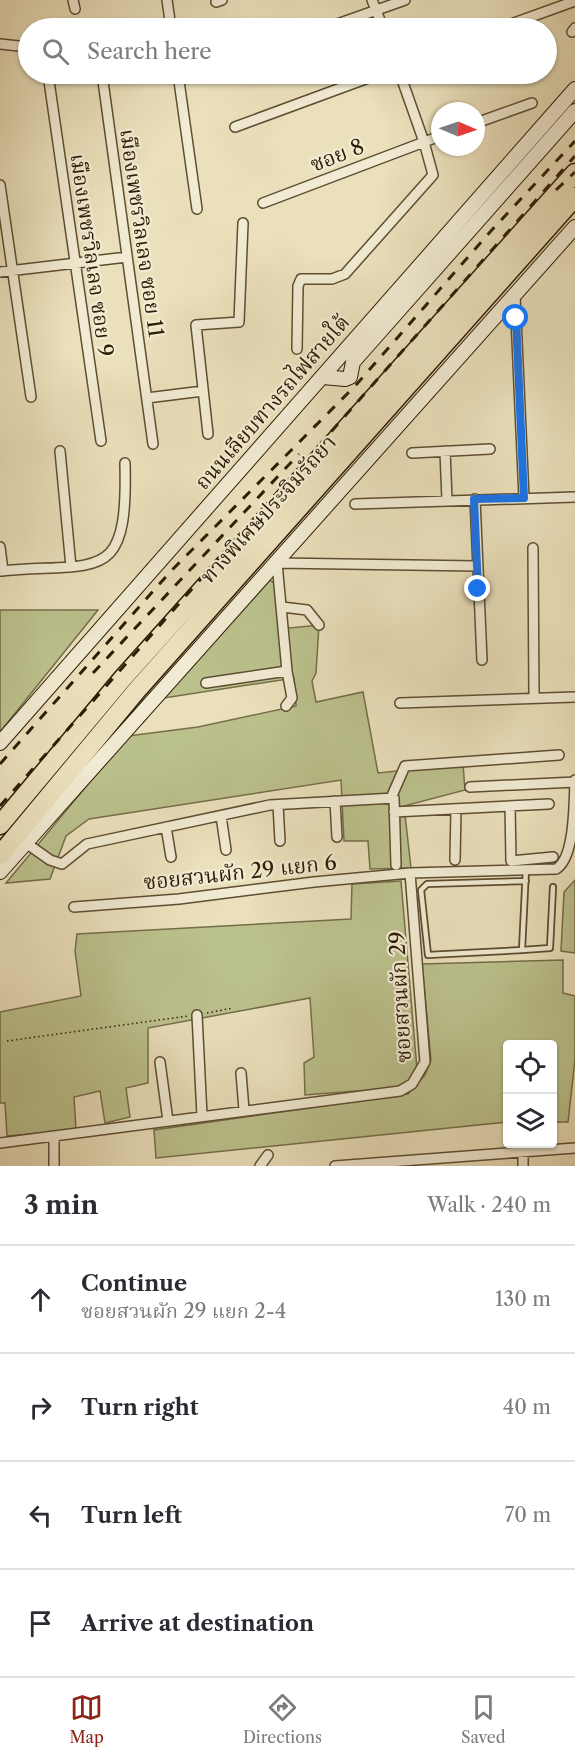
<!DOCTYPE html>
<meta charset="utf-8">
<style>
body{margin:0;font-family:"Libre Caslon Text","Noto Serif Thai",serif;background:#f2f2f3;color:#2b2b33}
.controls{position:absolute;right:18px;bottom:18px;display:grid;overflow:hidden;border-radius:6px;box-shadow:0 2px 4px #0004}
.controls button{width:54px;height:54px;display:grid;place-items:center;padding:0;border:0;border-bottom:2px solid #e1e1e2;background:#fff;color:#2b2b33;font:30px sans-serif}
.compass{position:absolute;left:431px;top:102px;width:54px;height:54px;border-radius:50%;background:#fff;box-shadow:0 2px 4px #0004;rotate:92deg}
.stop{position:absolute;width:18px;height:18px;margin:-14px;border:4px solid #1a73e8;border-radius:50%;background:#fff}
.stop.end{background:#1a73e8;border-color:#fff;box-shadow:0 2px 6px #0008}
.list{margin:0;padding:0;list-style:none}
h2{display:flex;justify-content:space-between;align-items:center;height:78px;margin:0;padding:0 24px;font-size:26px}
h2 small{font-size:20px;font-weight:400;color:#7c7c81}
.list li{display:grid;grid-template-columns:39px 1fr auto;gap:18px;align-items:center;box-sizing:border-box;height:108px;padding:0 24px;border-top:2px solid #e1e1e2}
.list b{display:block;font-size:22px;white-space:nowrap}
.list p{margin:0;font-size:20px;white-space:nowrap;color:#7c7c81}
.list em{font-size:20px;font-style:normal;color:#7c7c81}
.icon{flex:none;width:33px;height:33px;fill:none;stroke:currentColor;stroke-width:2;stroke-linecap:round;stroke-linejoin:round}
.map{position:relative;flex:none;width:575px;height:1166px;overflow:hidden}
.search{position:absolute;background:#fff;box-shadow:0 2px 4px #0004;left:18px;right:18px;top:18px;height:66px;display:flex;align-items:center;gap:15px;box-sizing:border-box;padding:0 21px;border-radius:33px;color:#7c7c81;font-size:22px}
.sheet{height:510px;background:#fff}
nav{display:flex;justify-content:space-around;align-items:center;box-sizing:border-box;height:84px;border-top:2px solid #e1e1e2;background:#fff;font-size:16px;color:#7c7c81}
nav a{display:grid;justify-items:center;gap:3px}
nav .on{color:#8f2418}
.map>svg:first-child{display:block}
</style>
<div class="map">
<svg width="575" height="1166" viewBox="0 0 575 1166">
<rect width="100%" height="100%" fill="#eae0bb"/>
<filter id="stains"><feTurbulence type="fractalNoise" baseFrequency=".00333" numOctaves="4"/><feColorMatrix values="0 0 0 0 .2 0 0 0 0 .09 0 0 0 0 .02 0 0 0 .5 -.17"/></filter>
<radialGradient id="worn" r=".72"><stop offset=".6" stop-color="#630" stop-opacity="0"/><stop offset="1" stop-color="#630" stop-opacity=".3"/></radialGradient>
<!-- green -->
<path fill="#bbc18d" stroke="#756e49" stroke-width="1.5" d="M270,580L275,584L280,629L319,625L316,673L312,681L316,702L363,692L378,773L463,764L465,790L404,806L411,868L370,869L368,841H344L341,780L89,819L66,836L50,879L6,883L128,736L198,727L296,706L294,678L164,698Z
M0,610H98L0,732Z
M575,880V953L561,951L564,892Z
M401,881L417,1069L407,1087L305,1095L304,1063L314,1057L310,998L148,1028V1083L126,1088L130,1117L105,1123L100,1091L74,1097L76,1130L7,1136L5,1103H0V1012L81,996L75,951L77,934L351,919L352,884Z
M563,960V993L575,996V1060L568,1122H553L552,1044H508L507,1122L156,1158L154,1130L408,1094L425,1075L431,1060L422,964Z"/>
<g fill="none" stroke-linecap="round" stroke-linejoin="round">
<defs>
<path id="service" d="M526,869L522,950L550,948L553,887
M522,950L428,955L421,890L427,884L526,881"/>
<path id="minor" d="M73,0L75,9
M167,0L171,28
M372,0L383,28
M216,2L222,0
M326,28L405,0
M500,28L575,1
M572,32L575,28
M0,44L28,47
M48,74L101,441
M102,74L153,444
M178,74L197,209
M476,123L532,103
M235,127L379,74
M0,185L31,397
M263,203L440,136
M0,272L127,257
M515,295L524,498
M297,349L298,286L301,279H332L345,274L433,175L424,142L400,74
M147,398L203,391
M208,434L196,325L239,322L243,223
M60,451L71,567
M445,451L447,500
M412,453L490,449
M475,499L482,660
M355,504L575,497
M0,547L3,571
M533,548L534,698
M0,571C101,562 128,585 125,463
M282,607L307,610L319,625
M206,683L287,671L277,563L476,566
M400,703L575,697
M286,706L292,698L287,671
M470,787L575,782
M391,798L405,766L559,755
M335,801L337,837
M278,805L280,841
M510,806L511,861L553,857
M394,812L549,804
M221,816L226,850
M166,827L171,857
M26,843L50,860L62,864L87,844L270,805L394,798L396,865
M455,860L456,809
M74,907L179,899L314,882L410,873
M197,1015L202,1116
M160,1062L168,1121
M241,1073L244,1110
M54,1138V1166
M0,1143L400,1091L412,1084L425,1062L410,873L556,869C575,858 574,803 575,780
M523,1151V1166
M260,1166L268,1155
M335,1166L575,1148"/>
<path id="secondary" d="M323,377L345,379L350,377L353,362L575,111
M0,743L575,89
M0,872L575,227"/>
<path id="motorway" d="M0,825L123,678L575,173
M0,855L137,690L575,197"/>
</defs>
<!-- service casing -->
<use href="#service" stroke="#5e4d32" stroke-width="8"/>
<!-- minor casing -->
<use href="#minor" stroke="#5e4d32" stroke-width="12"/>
<!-- secondary casing -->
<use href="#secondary" stroke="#2f1c05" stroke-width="16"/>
<!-- motorway casing -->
<use href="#motorway" stroke="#2f1c05" stroke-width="21"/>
<!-- path -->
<path stroke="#2f1c05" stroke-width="1.5" stroke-dasharray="1.5 3" stroke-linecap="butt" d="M207,1013L233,1008
M7,1041L188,1016"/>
<!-- service -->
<use href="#service" stroke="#f1ebd3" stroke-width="4.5"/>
<!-- minor -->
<use href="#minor" stroke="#f1ebd3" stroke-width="9"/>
<!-- secondary -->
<use href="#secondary" stroke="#f1ebd3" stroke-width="14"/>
<!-- motorway -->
<use href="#motorway" stroke="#eae0bb" stroke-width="18"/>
<!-- rail -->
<path stroke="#2f1c05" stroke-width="3" stroke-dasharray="10 10" stroke-linecap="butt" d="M556,190L575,172
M93,673L299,454
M0,764L171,571L356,385L490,232L575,141
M0,806L575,156"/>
</g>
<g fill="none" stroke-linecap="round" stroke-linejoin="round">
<!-- route -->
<path stroke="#1a73e8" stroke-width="8" d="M478,589L474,499L524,498L516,318"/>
</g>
<g text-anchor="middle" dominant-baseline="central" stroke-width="4.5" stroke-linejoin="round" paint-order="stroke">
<!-- street labels -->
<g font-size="21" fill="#2f1c05" stroke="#f1ebd3">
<text transform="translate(337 155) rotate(-21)">ซอย 8</text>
<text transform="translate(142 233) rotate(82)">เมืองเพชรวิลเลจ ซอย 11</text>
<text transform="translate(92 255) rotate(82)">เมืองเพชรวิลเลจ ซอย 9</text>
<text transform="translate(272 402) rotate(-49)">ถนนเลียบทางรถไฟสายใต้</text>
<text transform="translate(268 509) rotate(-48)">ทางพิเศษประจิมรัถยา</text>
<text transform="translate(240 872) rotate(-6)">ซอยสวนผัก 29 แยก 6</text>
<text transform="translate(400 997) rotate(-93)">ซอยสวนผัก 29</text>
</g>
</g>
<rect width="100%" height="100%" filter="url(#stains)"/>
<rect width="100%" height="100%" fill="url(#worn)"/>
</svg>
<div class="controls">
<button><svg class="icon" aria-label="locate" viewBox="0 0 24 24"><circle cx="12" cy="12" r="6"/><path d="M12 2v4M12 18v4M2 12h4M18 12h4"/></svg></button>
<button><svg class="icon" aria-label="layers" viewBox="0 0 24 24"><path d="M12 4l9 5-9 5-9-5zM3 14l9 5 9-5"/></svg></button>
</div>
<svg class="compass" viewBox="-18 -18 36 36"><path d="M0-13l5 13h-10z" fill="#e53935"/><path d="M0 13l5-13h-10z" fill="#7c7c81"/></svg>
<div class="stop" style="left:516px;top:318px"></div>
<div class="stop end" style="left:478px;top:589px"></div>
<div class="search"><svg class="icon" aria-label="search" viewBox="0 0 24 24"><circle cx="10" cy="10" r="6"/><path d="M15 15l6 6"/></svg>Search here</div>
</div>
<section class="sheet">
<h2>3 min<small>Walk · 240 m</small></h2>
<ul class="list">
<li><svg class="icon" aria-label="ahead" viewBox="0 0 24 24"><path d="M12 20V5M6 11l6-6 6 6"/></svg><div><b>Continue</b><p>ซอยสวนผัก 29 แยก 2-4</p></div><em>130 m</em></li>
<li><svg class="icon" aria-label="right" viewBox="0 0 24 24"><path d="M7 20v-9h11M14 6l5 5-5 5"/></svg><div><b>Turn right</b></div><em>40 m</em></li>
<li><svg class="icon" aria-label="left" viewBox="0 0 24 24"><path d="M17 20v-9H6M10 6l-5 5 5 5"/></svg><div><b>Turn left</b></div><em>70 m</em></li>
<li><svg class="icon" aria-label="arrive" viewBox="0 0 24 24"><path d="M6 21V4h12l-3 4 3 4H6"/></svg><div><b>Arrive at destination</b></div></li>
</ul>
</section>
<nav>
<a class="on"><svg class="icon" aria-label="map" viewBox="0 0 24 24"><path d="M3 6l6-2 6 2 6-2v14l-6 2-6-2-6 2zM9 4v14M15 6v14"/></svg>Map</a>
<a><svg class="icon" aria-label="directions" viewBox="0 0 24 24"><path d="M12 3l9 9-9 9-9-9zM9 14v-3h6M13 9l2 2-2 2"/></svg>Directions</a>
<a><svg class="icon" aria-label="saved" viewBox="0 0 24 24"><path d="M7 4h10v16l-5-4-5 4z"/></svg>Saved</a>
</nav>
